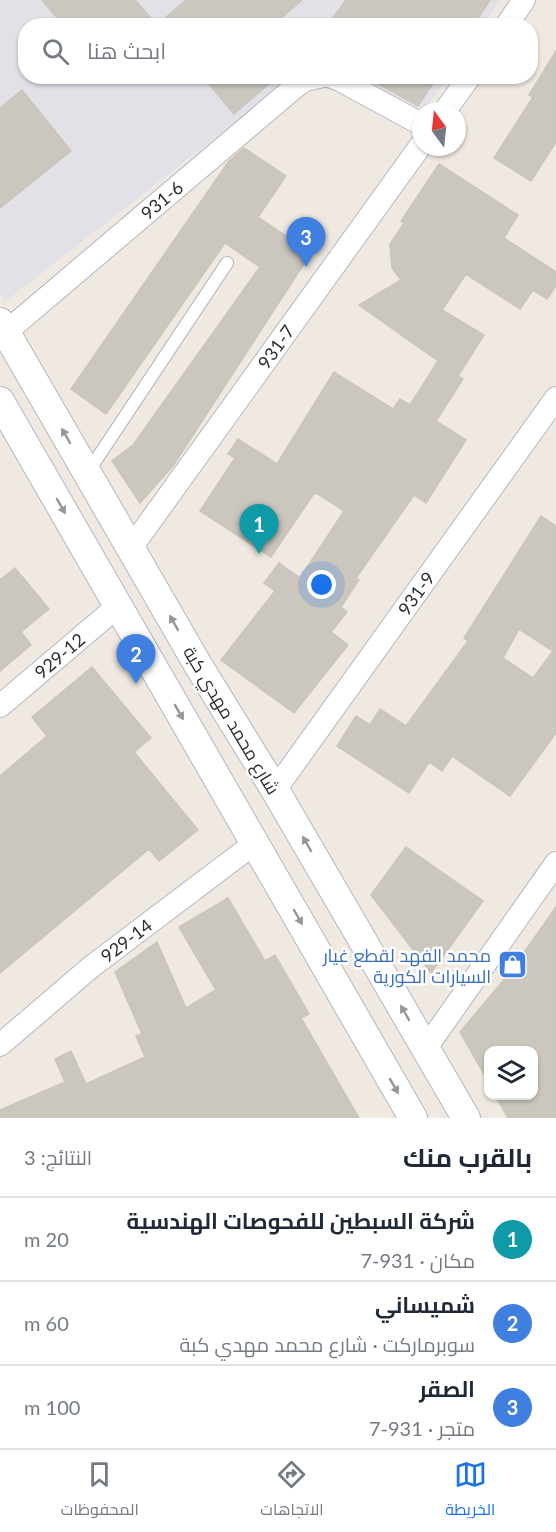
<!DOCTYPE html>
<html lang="ar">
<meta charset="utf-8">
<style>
body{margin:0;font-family:Lato,Cairo,sans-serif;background:#f2f2f3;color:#1f2937;direction:rtl}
.controls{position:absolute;right:18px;bottom:18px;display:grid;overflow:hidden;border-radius:12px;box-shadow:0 2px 4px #0004}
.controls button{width:54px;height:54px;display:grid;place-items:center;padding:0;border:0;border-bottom:2px solid #e0e1e3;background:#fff;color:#1f2937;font:30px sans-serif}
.compass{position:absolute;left:412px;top:102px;width:54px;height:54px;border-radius:50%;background:#fff;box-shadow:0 2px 4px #0004;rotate:345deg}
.you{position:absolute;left:322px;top:585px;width:21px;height:21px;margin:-15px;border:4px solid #fff;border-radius:50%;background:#1a73e8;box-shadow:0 0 0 9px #1a73e833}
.badge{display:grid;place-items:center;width:39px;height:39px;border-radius:50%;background:#1a73e8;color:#fff;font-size:20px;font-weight:700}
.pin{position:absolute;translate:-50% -50px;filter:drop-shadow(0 2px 3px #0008)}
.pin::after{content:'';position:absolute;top:32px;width:21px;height:18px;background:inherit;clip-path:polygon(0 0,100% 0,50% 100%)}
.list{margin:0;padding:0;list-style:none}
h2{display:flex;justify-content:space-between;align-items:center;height:78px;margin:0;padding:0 24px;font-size:26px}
h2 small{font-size:20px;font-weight:400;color:#747a83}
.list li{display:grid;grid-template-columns:39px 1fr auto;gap:18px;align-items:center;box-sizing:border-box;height:84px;padding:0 24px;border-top:2px solid #e0e1e3}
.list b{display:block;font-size:22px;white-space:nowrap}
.list p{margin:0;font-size:20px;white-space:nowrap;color:#747a83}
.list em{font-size:20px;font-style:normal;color:#747a83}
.icon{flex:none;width:33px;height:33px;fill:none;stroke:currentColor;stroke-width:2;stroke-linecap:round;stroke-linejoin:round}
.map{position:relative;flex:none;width:556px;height:1118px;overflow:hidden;direction:ltr}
.search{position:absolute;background:#fff;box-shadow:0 2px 4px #0004;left:18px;right:18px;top:18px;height:66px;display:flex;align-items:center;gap:15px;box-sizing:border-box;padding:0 21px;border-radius:24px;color:#747a83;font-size:22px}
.sheet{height:330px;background:#fff}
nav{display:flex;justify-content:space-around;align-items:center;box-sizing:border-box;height:84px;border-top:2px solid #e0e1e3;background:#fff;font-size:16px;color:#747a83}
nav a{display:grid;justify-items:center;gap:3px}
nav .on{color:#1a73e8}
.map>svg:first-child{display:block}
</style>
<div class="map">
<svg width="556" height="1118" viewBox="0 0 556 1118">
<rect width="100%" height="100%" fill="#efe9e1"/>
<!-- industrial -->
<path fill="#e3e1e8" d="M0,0H501L483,25L26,26V76L293,77L5,302L0,293Z
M356,77H448L424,110Z"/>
<!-- building -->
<path fill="#cbc7bf" stroke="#cbc5ba" stroke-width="1.5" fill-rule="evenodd" d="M42,0H135L157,25L186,0H302L272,26H64Z
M346,0H490L473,26H327Z
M556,51V142L531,181L494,158L533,97L529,95Z
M202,76H278L234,114Z
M364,76H438L418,106Z
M22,90L71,151L0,208V108Z
M244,148L286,176L258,217L311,253L173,466L140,503L112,461L133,445L260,267L225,243L106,414L71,389L229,161Z
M439,164L518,215L504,238L556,272V286L547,299L533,290L520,309L466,274L442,310L484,335L458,376L463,379L436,421L466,440L426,503L414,495L356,578L359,580L341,607L347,612L331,632L348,645L294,713L221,660L275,591L264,583L279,563L300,578L344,511L315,492L271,557L200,511L235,458L228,454L238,439L277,464L334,372L393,409L400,399L410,405L438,361L359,305L401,280L392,268L390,244L404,223L401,221Z
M541,516L556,526V733L510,796L452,756L442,771L429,762L409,793L337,746L356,716L370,725L380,709L406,726L468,641L464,638ZM519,629L553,651L533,678L503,658Z
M15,568L49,609L21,632L31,645L0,671V580Z
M92,667L151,738L134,752L198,830L159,861L149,849L0,973V776L47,736L32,717Z
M406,847L483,901L431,973L371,895Z
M228,898L265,961L275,955L309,1014L301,1018L359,1118H0V1110L65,1082L55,1059L71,1051L86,1084L145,1057L136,1036L142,1034L115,972L157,942L186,1008L216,990L179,927Z
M556,907V1118H508L495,1095H534V1050H489V1083L460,1032L508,975Z"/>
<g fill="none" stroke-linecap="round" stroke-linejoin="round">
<defs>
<path id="service" d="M88,472L227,263"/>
<g id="minor">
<path d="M506,26L524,0"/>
<path d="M329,76L340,80L421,124"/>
<path d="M445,111L470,76"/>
<path id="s1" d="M6,332L295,87L305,80L323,76"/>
<path id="s2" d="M131,548L421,145"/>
<path id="s3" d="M0,706L118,606"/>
<path id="s4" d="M275,790L556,398"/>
<path id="s5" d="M0,1045L91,967L255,843"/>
<path d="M426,1048L556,863"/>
</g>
<path id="tertiary" d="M0,322L198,665L275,790L466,1118
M0,401L413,1118"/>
</defs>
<!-- service casing -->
<use href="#service" stroke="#b4b7c1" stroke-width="14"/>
<!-- minor casing -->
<use href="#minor" stroke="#b4b7c1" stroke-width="24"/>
<!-- tertiary casing -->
<use href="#tertiary" stroke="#b4b7c1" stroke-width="30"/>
<!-- service -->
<use href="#service" stroke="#fff" stroke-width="12"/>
<!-- minor -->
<use href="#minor" stroke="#fff" stroke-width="22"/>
<!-- tertiary -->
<use href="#tertiary" stroke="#fff" stroke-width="28"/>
</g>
<!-- one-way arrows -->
<defs><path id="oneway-solid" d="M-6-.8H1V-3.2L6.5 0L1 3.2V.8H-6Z" transform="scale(1.5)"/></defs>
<g fill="#969696">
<use href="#oneway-solid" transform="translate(66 436) rotate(-120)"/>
<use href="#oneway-solid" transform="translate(61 506) rotate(60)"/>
<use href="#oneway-solid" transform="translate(174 623) rotate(-120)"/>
<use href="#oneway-solid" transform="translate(179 712) rotate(60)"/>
<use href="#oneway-solid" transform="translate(307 844) rotate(-120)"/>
<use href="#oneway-solid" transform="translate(298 917) rotate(60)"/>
<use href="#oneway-solid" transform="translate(405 1013) rotate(-120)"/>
<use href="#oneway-solid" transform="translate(394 1086) rotate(60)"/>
</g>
<!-- icons -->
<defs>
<symbol id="shop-square" viewBox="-11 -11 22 22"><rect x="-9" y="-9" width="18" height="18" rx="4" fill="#3f7fe0" stroke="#fff"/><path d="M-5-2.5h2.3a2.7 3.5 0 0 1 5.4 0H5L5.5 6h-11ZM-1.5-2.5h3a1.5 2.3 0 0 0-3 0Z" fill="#fff"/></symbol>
</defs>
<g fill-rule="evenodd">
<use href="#shop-square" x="496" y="948" width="33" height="33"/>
</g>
<g text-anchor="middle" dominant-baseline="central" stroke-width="5" stroke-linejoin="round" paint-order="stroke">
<!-- street labels -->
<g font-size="18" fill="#2e2e2e" stroke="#fff">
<text stroke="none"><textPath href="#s1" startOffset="204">931-6</textPath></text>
<text stroke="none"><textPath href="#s2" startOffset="248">931-7</textPath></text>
<text stroke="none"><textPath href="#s4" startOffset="242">931-9</textPath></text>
<text stroke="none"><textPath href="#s3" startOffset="78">929-12</textPath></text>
<text transform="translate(232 720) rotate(59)">شارع محمد مهدي كبة</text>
<text stroke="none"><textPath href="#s5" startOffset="164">929-14</textPath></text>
</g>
<!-- shop labels -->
<g font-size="18" fill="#366cbe" stroke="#fff" text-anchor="end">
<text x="491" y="955">محمد الفهد لقطع غيار<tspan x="491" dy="21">السيارات الكورية</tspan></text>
</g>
</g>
</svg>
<div class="controls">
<button><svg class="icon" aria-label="layers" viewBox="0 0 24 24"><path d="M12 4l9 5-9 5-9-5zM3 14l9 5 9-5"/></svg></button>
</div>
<svg class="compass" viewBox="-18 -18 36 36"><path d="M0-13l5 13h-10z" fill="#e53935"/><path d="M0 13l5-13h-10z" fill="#747a83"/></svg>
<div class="you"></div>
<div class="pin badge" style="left:259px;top:554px;background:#0f9aa8">1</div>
<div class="pin badge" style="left:136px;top:684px;background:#3f7fe0">2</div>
<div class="pin badge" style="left:306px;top:267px;background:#3f7fe0">3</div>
<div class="search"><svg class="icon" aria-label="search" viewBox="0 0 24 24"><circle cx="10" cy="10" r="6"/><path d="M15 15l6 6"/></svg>ابحث هنا</div>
</div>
<section class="sheet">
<h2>بالقرب منك<small>النتائج: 3</small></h2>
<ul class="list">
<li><span class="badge" style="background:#0f9aa8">1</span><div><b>شركة السبطين للفحوصات الهندسية</b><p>مكان · 931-7</p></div><em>20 m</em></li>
<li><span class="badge" style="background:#3f7fe0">2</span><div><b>شميساني</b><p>سوبرماركت · شارع محمد مهدي كبة</p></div><em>60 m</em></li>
<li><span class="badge" style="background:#3f7fe0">3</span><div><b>الصقر</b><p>متجر · 931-7</p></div><em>100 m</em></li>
</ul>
</section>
<nav>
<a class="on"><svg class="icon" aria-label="map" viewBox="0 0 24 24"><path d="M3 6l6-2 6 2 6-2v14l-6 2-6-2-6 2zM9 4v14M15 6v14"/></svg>الخريطة</a>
<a><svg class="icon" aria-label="directions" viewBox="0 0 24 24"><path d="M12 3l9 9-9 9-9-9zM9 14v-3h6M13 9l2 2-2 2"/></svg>الاتجاهات</a>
<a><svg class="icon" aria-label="saved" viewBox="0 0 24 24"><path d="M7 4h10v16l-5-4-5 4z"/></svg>المحفوظات</a>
</nav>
